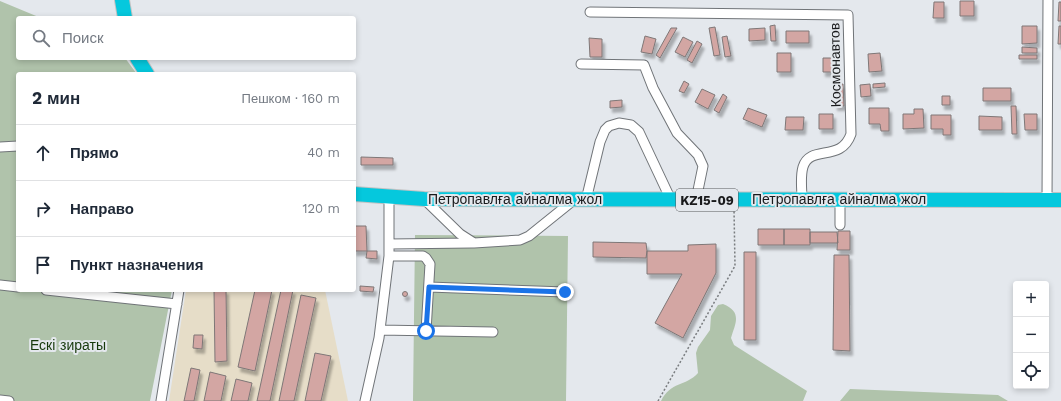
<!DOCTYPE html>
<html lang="ru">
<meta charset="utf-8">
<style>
body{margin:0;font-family:"Work Sans",sans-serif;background:#f2f2f3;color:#1f2937}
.controls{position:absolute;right:12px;bottom:12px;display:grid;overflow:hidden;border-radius:4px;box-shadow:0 2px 6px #0003}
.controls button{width:36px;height:36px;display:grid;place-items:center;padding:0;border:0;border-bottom:1px solid #e0e1e3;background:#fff;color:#1f2937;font:20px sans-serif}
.stop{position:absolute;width:12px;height:12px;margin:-9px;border:3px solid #1a73e8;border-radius:50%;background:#fff}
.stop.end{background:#1a73e8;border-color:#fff;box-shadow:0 1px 4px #0008}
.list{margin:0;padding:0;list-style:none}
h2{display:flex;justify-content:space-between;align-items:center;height:52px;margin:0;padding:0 16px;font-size:17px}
h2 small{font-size:13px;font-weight:400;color:#747a83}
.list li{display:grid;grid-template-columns:26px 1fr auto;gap:12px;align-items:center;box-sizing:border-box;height:56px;padding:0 16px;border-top:1px solid #e0e1e3}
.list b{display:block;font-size:15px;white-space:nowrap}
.list em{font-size:13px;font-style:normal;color:#747a83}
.icon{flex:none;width:22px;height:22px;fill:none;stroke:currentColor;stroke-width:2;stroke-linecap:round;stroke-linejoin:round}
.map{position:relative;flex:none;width:1061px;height:401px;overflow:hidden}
.search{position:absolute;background:#fff;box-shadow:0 2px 6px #0003;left:16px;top:16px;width:340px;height:44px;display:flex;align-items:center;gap:10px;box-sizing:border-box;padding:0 14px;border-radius:4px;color:#747a83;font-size:15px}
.panel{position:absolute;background:#fff;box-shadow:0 2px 6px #0003;left:16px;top:72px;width:340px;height:220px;border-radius:4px}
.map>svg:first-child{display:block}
</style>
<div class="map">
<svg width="1061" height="401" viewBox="0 0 1061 401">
<defs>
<filter id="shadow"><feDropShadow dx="2.5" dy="4.5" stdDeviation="1" flood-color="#0004"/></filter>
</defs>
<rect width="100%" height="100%" fill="#e4e8ed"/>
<!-- industrial -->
<path fill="#e6ddc8" d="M186,290H325L348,401H169Z"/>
<!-- green -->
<path fill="#b0c3ab" d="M0,1L41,18H18V58H125L137,74H18V290H172L150,401H0Z
M415,235L568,236L566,401H413Z
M723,304C743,312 735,324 731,338L734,345L807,391L803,401H661C671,381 685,387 698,373L696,353L698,347L710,330L711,316L718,305Z
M850,389L998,395L1008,401H840Z"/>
<!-- building -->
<path fill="#d3a6a3" stroke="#7e7777" filter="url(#shadow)" d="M960,1H974V16H960Z
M934,2H944V18H933Z
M1059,2H1061V21H1058Z
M775,25L776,41H771L770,26Z
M1022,26H1037V43L1022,44Z
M1059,26H1061V44H1058Z
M715,27L720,55L714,56L709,28Z
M671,28H677L660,58L656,55Z
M765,28V40L749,41V29Z
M786,31H809V43H786Z
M645,36L656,39L652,54L641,52Z
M727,36L731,56L725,57L722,37Z
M683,37L693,42L685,57L675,52Z
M589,38L602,39V57H590Z
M697,41L702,44L692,63L687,60Z
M1022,47L1037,48V53H1022Z
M777,53H791V72H777Z
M880,53L882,71L869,72L868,54Z
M1019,55H1037V59H1019Z
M823,58H836L837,72H823Z
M684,81L689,84L684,93L679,91Z
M885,83V87L873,88V84Z
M835,84H843L844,106H835Z
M870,84L871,96L861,97L860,85Z
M983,88H1011V101H983Z
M702,89L715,95L708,109L695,102Z
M723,94L727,97L719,113L714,110Z
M942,96H950V105H942Z
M622,100V107L610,108V101Z
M1011,106H1016L1017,134H1012Z
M748,108L767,115L762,127L743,119Z
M869,108H889V131H881L880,124H869Z
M914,109H923L924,128L903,129V114H914Z
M819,114H833V129H819Z
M1024,114H1037V130H1025Z
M931,115H951V135H943V129H931Z
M979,116L1002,117V130H979Z
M786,117H804L803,130H785Z
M361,157L393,158V165H361Z
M354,226H366L367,251H354Z
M758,229H784V245H758Z
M784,229H810V245H784Z
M838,231H850V250H837Z
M810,232H837L838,243H810Z
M593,242L646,243L647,251L646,258L593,257Z
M716,244V273L683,338L655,323L682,274H647V251H688V245Z
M367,251H377V259L366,258Z
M744,252H756V340H744Z
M834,255H849L850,351L833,350Z
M360,286L374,287L373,292L360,291Z
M214,290H226L227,361L215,362Z
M255,290H272L255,371L238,367Z
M281,290H293L270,401H257Z
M402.5 294a2.5 2.5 0 1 1 5 0a2.5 2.5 0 1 1-5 0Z
M301,295L316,298L294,401H279Z
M194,335H203L202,349L193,348Z
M315,353L331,356L321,401H305Z
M191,368L200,370L194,401H184Z
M210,372L226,376L221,401H204Z
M236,379L252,383L248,401H231Z"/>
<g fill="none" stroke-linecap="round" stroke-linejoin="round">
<defs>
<path id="minor" d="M590,12L848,15L851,134C841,163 810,144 803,167C800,177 802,189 802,199
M581,64L644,65L653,88L677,133L698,155L703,166L696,200
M0,147L18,146
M424,199L460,234L474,243L520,240L529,236L575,199
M840,199V225
M586,200L600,142L605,130L609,126L619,123L631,125L639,132L671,200
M1047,200L1048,0
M389,244L472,243
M389,256H423L426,258L430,264L426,331
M0,285L18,287
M429,287L565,292
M46,290L177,304
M380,330L493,332
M0,400L9,401
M161,401L179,290
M365,401L379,338L389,256V197"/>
<path id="highway" d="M122,0L125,18
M137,58L147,74
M354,194L424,199L1061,200"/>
</defs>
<!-- minor casing -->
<use href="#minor" stroke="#707478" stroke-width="11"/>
<!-- highway casing -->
<use href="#highway" stroke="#c3c3c4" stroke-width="16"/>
<!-- path -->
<path stroke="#797c7f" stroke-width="1.5" stroke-dasharray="2 2" stroke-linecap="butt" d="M658,401L735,266L734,209"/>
<!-- minor -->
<use href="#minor" stroke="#fff" stroke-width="9"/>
<!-- highway -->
<use href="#highway" stroke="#05c8dd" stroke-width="14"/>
</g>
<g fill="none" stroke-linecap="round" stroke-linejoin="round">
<!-- route -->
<path stroke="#1a73e8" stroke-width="5" d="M426,331L429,287L565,292"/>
</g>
<g text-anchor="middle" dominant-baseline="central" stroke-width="4" stroke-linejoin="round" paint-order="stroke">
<!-- shield labels -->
<rect fill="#e4e8ed" stroke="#56585b" stroke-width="1" x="676" y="189" width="62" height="22" rx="3"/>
<g font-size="13" font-weight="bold" fill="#191a1c">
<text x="707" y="200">KZ15-09</text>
</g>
<!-- street labels -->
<g font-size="14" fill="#191a1c" stroke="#e4e8ed">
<text transform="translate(835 65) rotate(-91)">Космонавтов</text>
<text x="515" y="199">Петропавлға айналма жол</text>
<text x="839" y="199">Петропавлға айналма жол</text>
</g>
<!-- park labels -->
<g font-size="14" fill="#16390b" stroke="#e4e8ed">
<text x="68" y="345">Ескі зираты</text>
</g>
</g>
</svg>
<div class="controls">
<button>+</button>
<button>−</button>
<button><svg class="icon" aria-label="locate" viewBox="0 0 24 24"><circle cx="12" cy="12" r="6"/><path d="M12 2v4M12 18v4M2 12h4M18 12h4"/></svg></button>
</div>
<div class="stop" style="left:426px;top:331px"></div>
<div class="stop end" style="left:565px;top:292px"></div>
<div class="search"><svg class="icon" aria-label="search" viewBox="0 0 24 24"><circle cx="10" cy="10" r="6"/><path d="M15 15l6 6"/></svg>Поиск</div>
<section class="panel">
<h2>2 мин<small>Пешком · 160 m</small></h2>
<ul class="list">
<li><svg class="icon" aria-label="ahead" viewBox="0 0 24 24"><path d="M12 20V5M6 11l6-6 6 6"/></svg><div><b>Прямо</b></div><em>40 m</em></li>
<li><svg class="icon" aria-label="right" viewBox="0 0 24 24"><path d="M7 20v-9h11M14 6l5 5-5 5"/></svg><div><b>Направо</b></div><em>120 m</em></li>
<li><svg class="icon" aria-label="arrive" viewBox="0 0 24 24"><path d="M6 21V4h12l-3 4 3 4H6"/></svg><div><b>Пункт назначения</b></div></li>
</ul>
</section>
</div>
